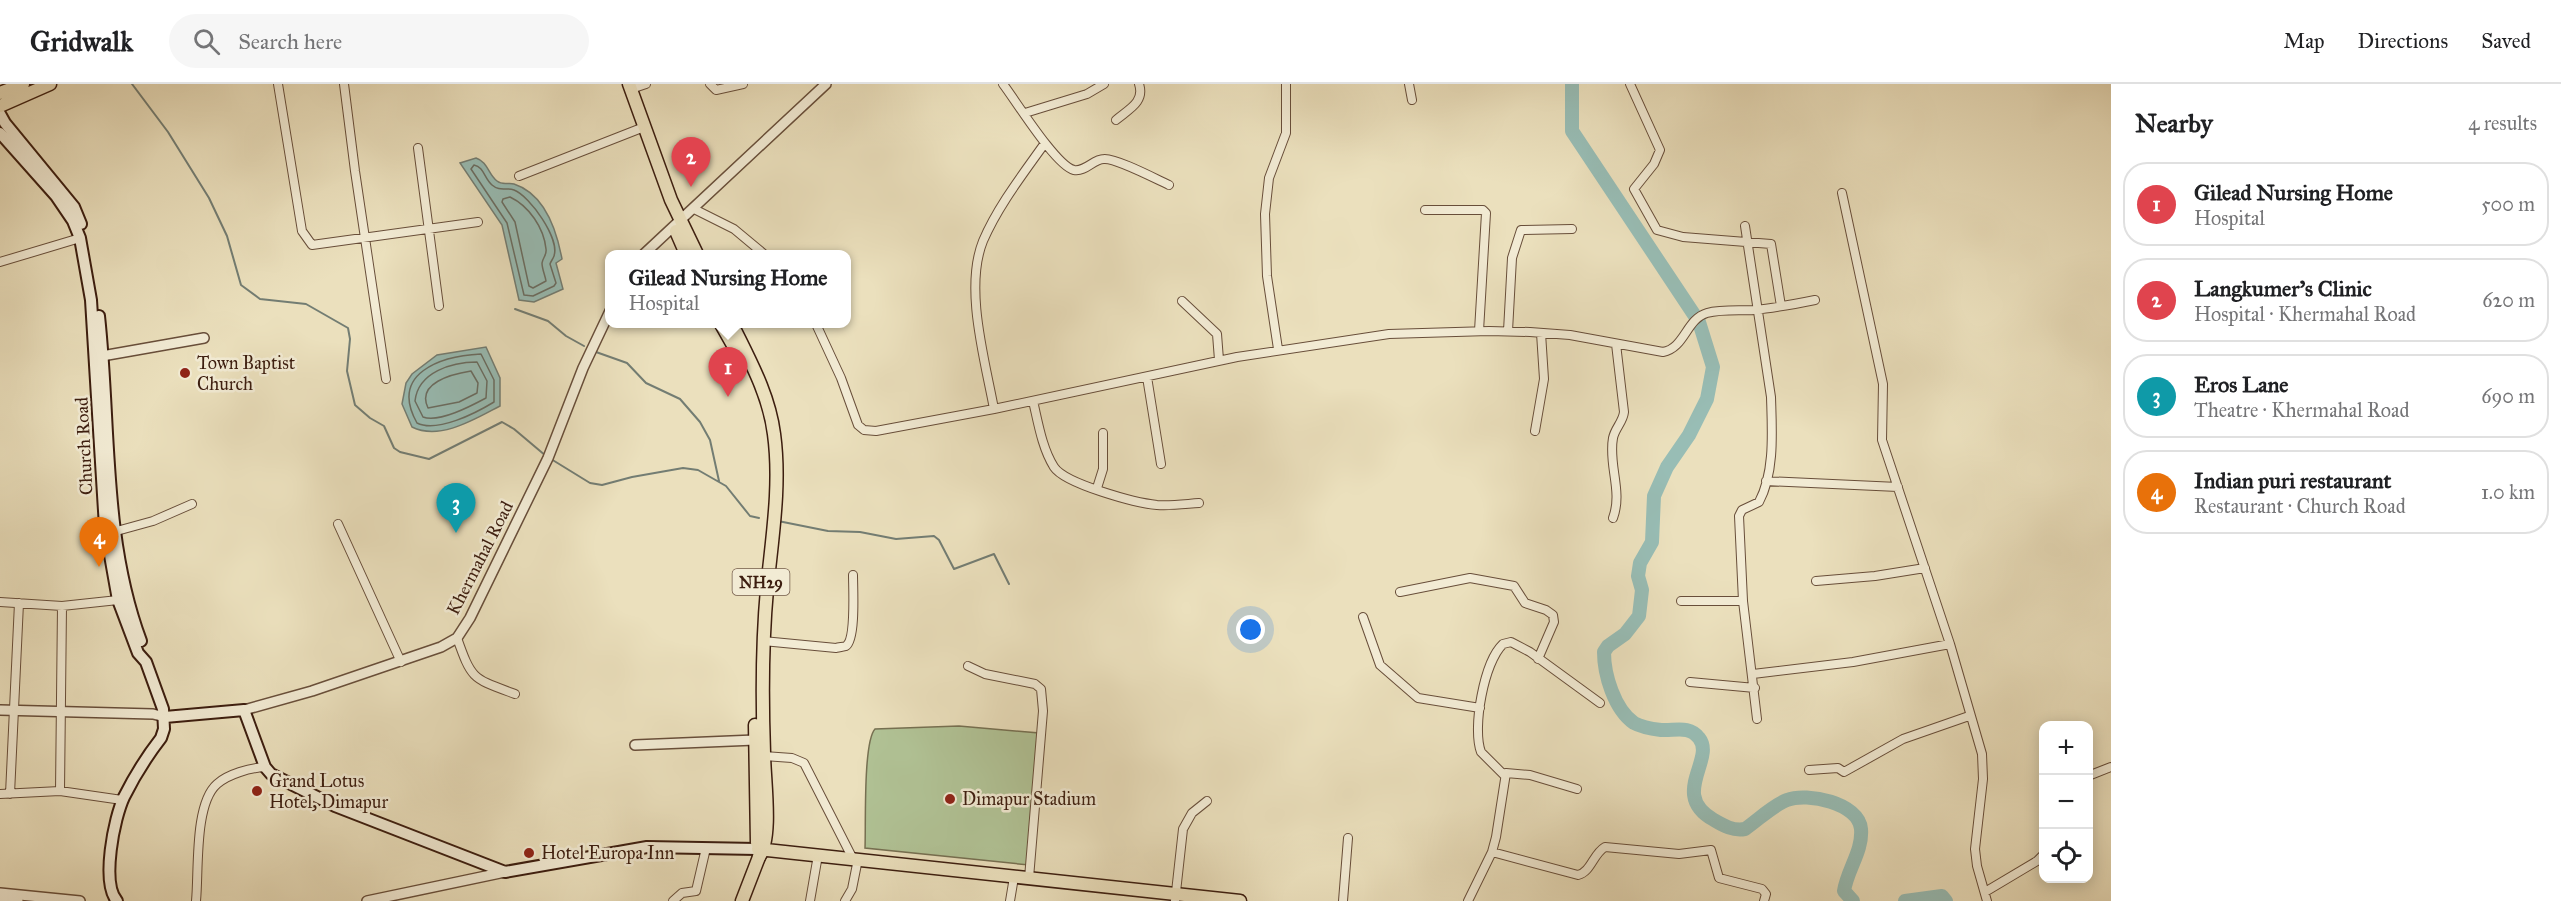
<!DOCTYPE html>
<meta charset="utf-8">
<style>
body{margin:0;font-family:"IM FELL Great Primer",serif;background:#f6f6f6;color:#202124}
.controls{position:absolute;right:18px;bottom:18px;display:grid;overflow:hidden;border-radius:12px;box-shadow:0 3px 15px #0003}
.controls button{width:54px;height:54px;display:grid;place-items:center;padding:0;border:0;border-bottom:2px solid #e0e0e0;background:#fff;color:#202124;font:30px sans-serif}
.you{position:absolute;left:1251px;top:546px;width:21px;height:21px;margin:-15px;border:4px solid #fff;border-radius:50%;background:#1a73e8;box-shadow:0 0 0 9px #1a73e833}
.badge{display:grid;place-items:center;width:39px;height:39px;border-radius:50%;background:#7c3aed;color:#fff;font-size:20px;font-weight:700}
.pin{position:absolute;translate:-50% -50px;filter:drop-shadow(0 2px 3px #0008)}
.pin::after{content:'';position:absolute;top:32px;width:21px;height:18px;background:inherit;clip-path:polygon(0 0,100% 0,50% 100%)}
.popup{position:absolute;left:605px;top:166px;width:246px;height:78px;box-sizing:border-box;display:grid;place-content:center;border-radius:12px;background:#fff;filter:drop-shadow(0 2px 4px #0005);font-size:20px;white-space:nowrap;color:#757577}
.popup b{font-size:22px;color:#202124}
.popup::after{content:'';position:absolute;left:50%;top:100%;margin-left:-12px;border:12px solid transparent;border-top-color:#fff}
.list{margin:0;padding:0;list-style:none}
h2{display:flex;justify-content:space-between;align-items:center;height:78px;margin:0;padding:0 24px;font-size:26px}
h2 small{font-size:20px;font-weight:400;color:#757577}
.list li{display:grid;grid-template-columns:39px 1fr auto;gap:18px;align-items:center;box-sizing:border-box;height:84px;margin:0 12px 12px;padding:0 12px;border:2px solid #e0e0e0;border-radius:24px}
.list b{display:block;font-size:22px;white-space:nowrap}
.list p{margin:0;font-size:20px;white-space:nowrap;color:#757577}
.list em{font-size:20px;font-style:normal;color:#757577}
.icon{flex:none;width:33px;height:33px;fill:none;stroke:currentColor;stroke-width:2;stroke-linecap:round;stroke-linejoin:round}
.map{position:relative;flex:none;width:2111px;height:817px;overflow:hidden}
header{display:flex;align-items:center;gap:36px;box-sizing:border-box;height:84px;padding:0 30px;background:#fff;border-bottom:2px solid #e0e0e0}
header strong{font-size:28px}
nav{display:flex;gap:33px;margin-inline-start:auto;font-size:21px}
.search{width:420px;height:54px;background:#f6f6f6;display:flex;align-items:center;gap:15px;box-sizing:border-box;padding:0 21px;border-radius:33px;color:#757577;font-size:22px}
main{display:flex}
aside{flex:1;background:#fff}
.map>svg:first-child{display:block}
</style>
<header>
<strong>Gridwalk</strong>
<div class="search"><svg class="icon" aria-label="search" viewBox="0 0 24 24"><circle cx="10" cy="10" r="6"/><path d="M15 15l6 6"/></svg>Search here</div>
<nav><a>Map</a><a>Directions</a><a>Saved</a></nav>
</header>
<main>
<div class="map">
<svg width="2111" height="817" viewBox="0 0 2111 817">
<rect width="100%" height="100%" fill="#ebe0bd"/>
<filter id="stains"><feTurbulence type="fractalNoise" baseFrequency=".00333" numOctaves="4"/><feColorMatrix values="0 0 0 0 .2 0 0 0 0 .09 0 0 0 0 .02 0 0 0 .5 -.17"/></filter>
<radialGradient id="worn" r=".72"><stop offset=".6" stop-color="#630" stop-opacity="0"/><stop offset="1" stop-color="#630" stop-opacity=".3"/></radialGradient>
<!-- green -->
<path fill="#b1c396" stroke="#767052" stroke-width="1.5" d="M959,642L1039,649L1029,781L865,764C866,742 863,658 875,645Z"/>
<!-- water -->
<path fill="#98bdb5" stroke="#737d73" stroke-width="1.5" d="M476,74C488,78 488,90 497,97C503,102 508,98 514,100C545,110 557,148 562,175L556,179L563,205L534,218L519,216L502,141L460,79Z
M486,263L500,294V322C475,335 440,357 412,343L402,320L406,299L412,290L437,271Z"/>
<g fill="none" stroke-linecap="round" stroke-linejoin="round">
<!-- shore -->
<path stroke="#6a6d62" stroke-width="1.5" d="M474,81C484,83 484,94 492,101C500,108 506,103 514,106C530,112 560,155 554,172C553,175 551,177 550,180L556,199L554,202L533,212L524,211L507,139L471,85Z
M510,113C529,122 544,144 546,165C547,171 543,173 542,179C542,185 545,191 546,197L533,204L529,202L515,138L502,118L503,115Z
M481,270L494,296V318C476,329 437,349 417,339C389,289 441,272 481,270Z
M477,278L487,297L486,314C471,322 439,339 423,333L415,317C418,288 452,278 477,278Z
M471,287L478,299L477,309L459,318L428,324C416,299 452,290 471,287Z"/>
<!-- stream -->
<path stroke="#737d73" stroke-width="2" d="M132,0L168,48L209,114L227,152L241,201L260,215L306,220L348,244L350,255L347,287L355,321L370,334L384,342L394,364L400,368L429,375L502,338L514,345L546,372
M515,225L548,237L566,252L584,262
M596,268L627,279L646,299L680,315L700,338L710,356L719,397
M551,375L590,399L602,401L632,393L683,384L698,386L726,402L750,432L759,434
M778,437L828,447L860,448L896,455L934,452L939,456L954,485L994,470L1009,500"/>
<!-- river -->
<path stroke="#98bdb5" stroke-width="14" d="M1572,0V47L1699,238L1713,283L1707,315L1689,351L1667,383L1654,412L1652,458L1640,479L1638,492L1642,506L1639,532L1625,550L1608,562L1604,568C1604,590 1614,625 1634,639C1641,643 1653,645 1661,646C1675,647 1689,641 1699,654C1716,675 1669,711 1714,736C1724,742 1733,747 1745,745C1758,736 1772,722 1787,716C1807,708 1859,719 1861,745C1863,767 1847,786 1844,807L1853,817
M1905,817L1942,812L1946,817"/>
<defs>
<path id="minor" d="M278,0L302,147L312,161L478,138
M344,0L355,87L386,295
M710,0L716,6L743,0
M1003,0C1016,17 1056,82 1074,86C1086,88 1093,75 1104,75C1116,74 1156,95 1169,101
M1409,0L1412,16
M1630,0L1660,66L1654,80L1634,105L1657,146L1683,153L1771,160L1781,222
M631,5L646,0
M1025,29L1087,10L1104,0
M1116,36C1129,25 1145,18 1139,0
M418,64L439,222
M519,92L639,45
M1842,109L1883,300L1882,356L1950,560L1982,670L1983,695L1975,765L1977,782L1987,817
M694,125L734,145L764,170
M1425,126H1483L1486,129L1479,247
M1745,142L1771,313C1772,347 1775,388 1759,418L1742,426L1739,432L1743,517L1757,635
M0,178L80,154
M1182,217L1217,250L1219,276
M816,240L841,294L858,341L864,346L876,347L994,325L1237,273L1389,250L1489,247L1530,248L1570,251L1663,268C1685,264 1686,235 1707,229C1722,225 1740,227 1754,226C1775,224 1795,220 1815,216
M1508,247L1512,174L1521,146L1572,145
M1278,265L1267,192L1265,130L1269,94L1286,49V0
M1147,293L1161,380
M1033,317C1038,338 1042,364 1054,383C1065,400 1136,419 1157,421C1171,422 1185,420 1199,419
M994,325C985,276 964,204 983,157C998,122 1023,90 1045,59
M1535,347L1544,295L1541,249
M1766,397L1898,403
M1097,404L1103,385V349
M1613,434C1623,407 1608,381 1613,354C1615,344 1623,338 1624,328L1616,260
M338,440L401,578
M113,448L153,437L192,420
M1816,497L1875,492L1925,484
M1400,508L1470,494L1514,502L1525,519L1546,526L1553,531L1554,538L1538,575
M1681,517H1743
M0,518L62,522L118,516
M1363,533L1380,581L1418,614L1480,624
M457,554C472,596 472,594 515,610
M763,557L836,564C839,563 843,563 846,562C856,555 853,504 853,491
M968,582L985,590L1035,600L1041,605L1043,627L1029,794
M1753,590L1853,578L1950,560
M1690,598L1755,604
M764,672L792,674L804,679L853,775
M1809,686L1838,684L1844,688L1903,655L1969,632
M1505,692L1481,668C1472,644 1484,578 1503,560L1511,558L1530,568L1600,619
M2088,692L2111,683
M60,707L62,522
M0,710L60,707L122,716
M10,710L19,519
M1492,768L1578,791C1591,788 1593,770 1605,763L1679,770L1711,766L1719,794L1762,805L1766,810L1764,817
M1985,808L2037,777L2044,770
M196,817C199,787 194,720 217,700C228,690 250,684 265,683
M673,817L682,809L696,807L706,764
M810,817L818,771
M845,817L852,805L858,775
M1010,817L1014,793
M1175,817L1183,745L1192,729L1207,717
M1343,817L1348,754
M1468,817L1492,768L1496,753L1506,689L1530,691L1577,705"/>
<path id="tertiary" d="M644,170L826,0
M102,272L204,254
M0,626L153,630L165,633
M244,626L312,607L441,563L457,554L470,534L548,374L583,284L610,227
M635,661L755,656
M0,809L80,817
M0,816L18,817
M367,817L505,788"/>
<path id="secondary" d="M0,30L5,39L74,123L81,140
M0,49L56,112L73,137L80,154L91,216L105,443L118,516L138,569L146,578L163,625L164,645L161,654C147,672 134,693 124,713C114,734 101,799 117,817
M99,232C111,341 102,452 141,557
M165,633L244,626L265,683L271,690L335,722L505,788L647,763L757,765"/>
<path id="primary" d="M742,817L759,773"/>
<path id="trunk" d="M629,0L671,116L697,170
M0,9L23,0
M0,22L50,0
M676,147L686,170
M721,240L738,270
M732,240C749,275 769,310 774,350C781,401 772,454 767,505C762,560 762,615 764,669C764,695 773,753 759,773
M755,641L757,759
M758,765L1240,817"/>
</defs>
<!-- minor casing -->
<use href="#minor" stroke="#684e3a" stroke-width="10"/>
<!-- tertiary casing -->
<use href="#tertiary" stroke="#684e3a" stroke-width="12"/>
<!-- secondary casing -->
<use href="#secondary" stroke="#3c1d0f" stroke-width="14"/>
<!-- primary casing -->
<use href="#primary" stroke="#3c1d0f" stroke-width="15"/>
<!-- trunk casing -->
<use href="#trunk" stroke="#3c1d0f" stroke-width="15"/>
<!-- minor -->
<use href="#minor" stroke="#f2ebd4" stroke-width="8"/>
<!-- tertiary -->
<use href="#tertiary" stroke="#f2ebd4" stroke-width="9"/>
<!-- secondary -->
<use href="#secondary" stroke="#f2ebd4" stroke-width="10"/>
<!-- primary -->
<use href="#primary" stroke="#ebe0bd" stroke-width="12"/>
<!-- trunk -->
<use href="#trunk" stroke="#ebe0bd" stroke-width="12"/>
</g>
<!-- markers -->
<g fill="#8f2418" stroke="#f2ebd4" stroke-width="2">
<circle cx="185" cy="289" r="6"/>
<circle cx="257" cy="707" r="6"/>
<circle cx="950" cy="715" r="6"/>
<circle cx="529" cy="769" r="6"/>
</g>
<g text-anchor="middle" dominant-baseline="central" stroke-width="5" stroke-linejoin="round" paint-order="stroke">
<!-- shield labels -->
<rect fill="#f2ebd4" stroke="#735b4a" stroke-width="1.5" x="732.5" y="485" width="57" height="26" rx="4.5"/>
<g font-size="16" font-weight="bold" fill="#3c1d0f">
<text x="761" y="498">NH29</text>
</g>
<!-- poi labels -->
<g font-size="18" fill="#3c1d0f" stroke="#f2ebd4" text-anchor="start">
<text x="197" y="279">Town Baptist<tspan x="197" dy="21">Church</tspan></text>
<text x="269" y="697">Grand Lotus<tspan x="269" dy="21">Hotel, Dimapur</tspan></text>
<text x="962" y="715">Dimapur Stadium</text>
<text x="541" y="769">Hotel Europa Inn</text>
</g>
<!-- street labels -->
<g font-size="18" fill="#3c1d0f" stroke="#f2ebd4">
<text transform="translate(84 362) rotate(-93)">Church Road</text>
<text transform="translate(480 474) rotate(-63)">Khermahal Road</text>
</g>
</g>
<rect width="100%" height="100%" filter="url(#stains)"/>
<rect width="100%" height="100%" fill="url(#worn)"/>
</svg>
<div class="controls">
<button>+</button>
<button>−</button>
<button><svg class="icon" aria-label="locate" viewBox="0 0 24 24"><circle cx="12" cy="12" r="6"/><path d="M12 2v4M12 18v4M2 12h4M18 12h4"/></svg></button>
</div>
<div class="you"></div>
<div class="pin badge" style="left:728px;top:313px;background:#e0444e">1</div>
<div class="popup"><b>Gilead Nursing Home</b>Hospital</div>
<div class="pin badge" style="left:691px;top:103px;background:#e0444e">2</div>
<div class="pin badge" style="left:456px;top:449px;background:#0f9aa8">3</div>
<div class="pin badge" style="left:99px;top:483px;background:#e8710a">4</div>
</div>
<aside>
<h2>Nearby<small>4 results</small></h2>
<ul class="list">
<li><span class="badge" style="background:#e0444e">1</span><div><b>Gilead Nursing Home</b><p>Hospital</p></div><em>500 m</em></li>
<li><span class="badge" style="background:#e0444e">2</span><div><b>Langkumer's Clinic</b><p>Hospital · Khermahal Road</p></div><em>620 m</em></li>
<li><span class="badge" style="background:#0f9aa8">3</span><div><b>Eros Lane</b><p>Theatre · Khermahal Road</p></div><em>690 m</em></li>
<li><span class="badge" style="background:#e8710a">4</span><div><b>Indian puri restaurant</b><p>Restaurant · Church Road</p></div><em>1.0 km</em></li>
</ul>
</aside>
</main>
